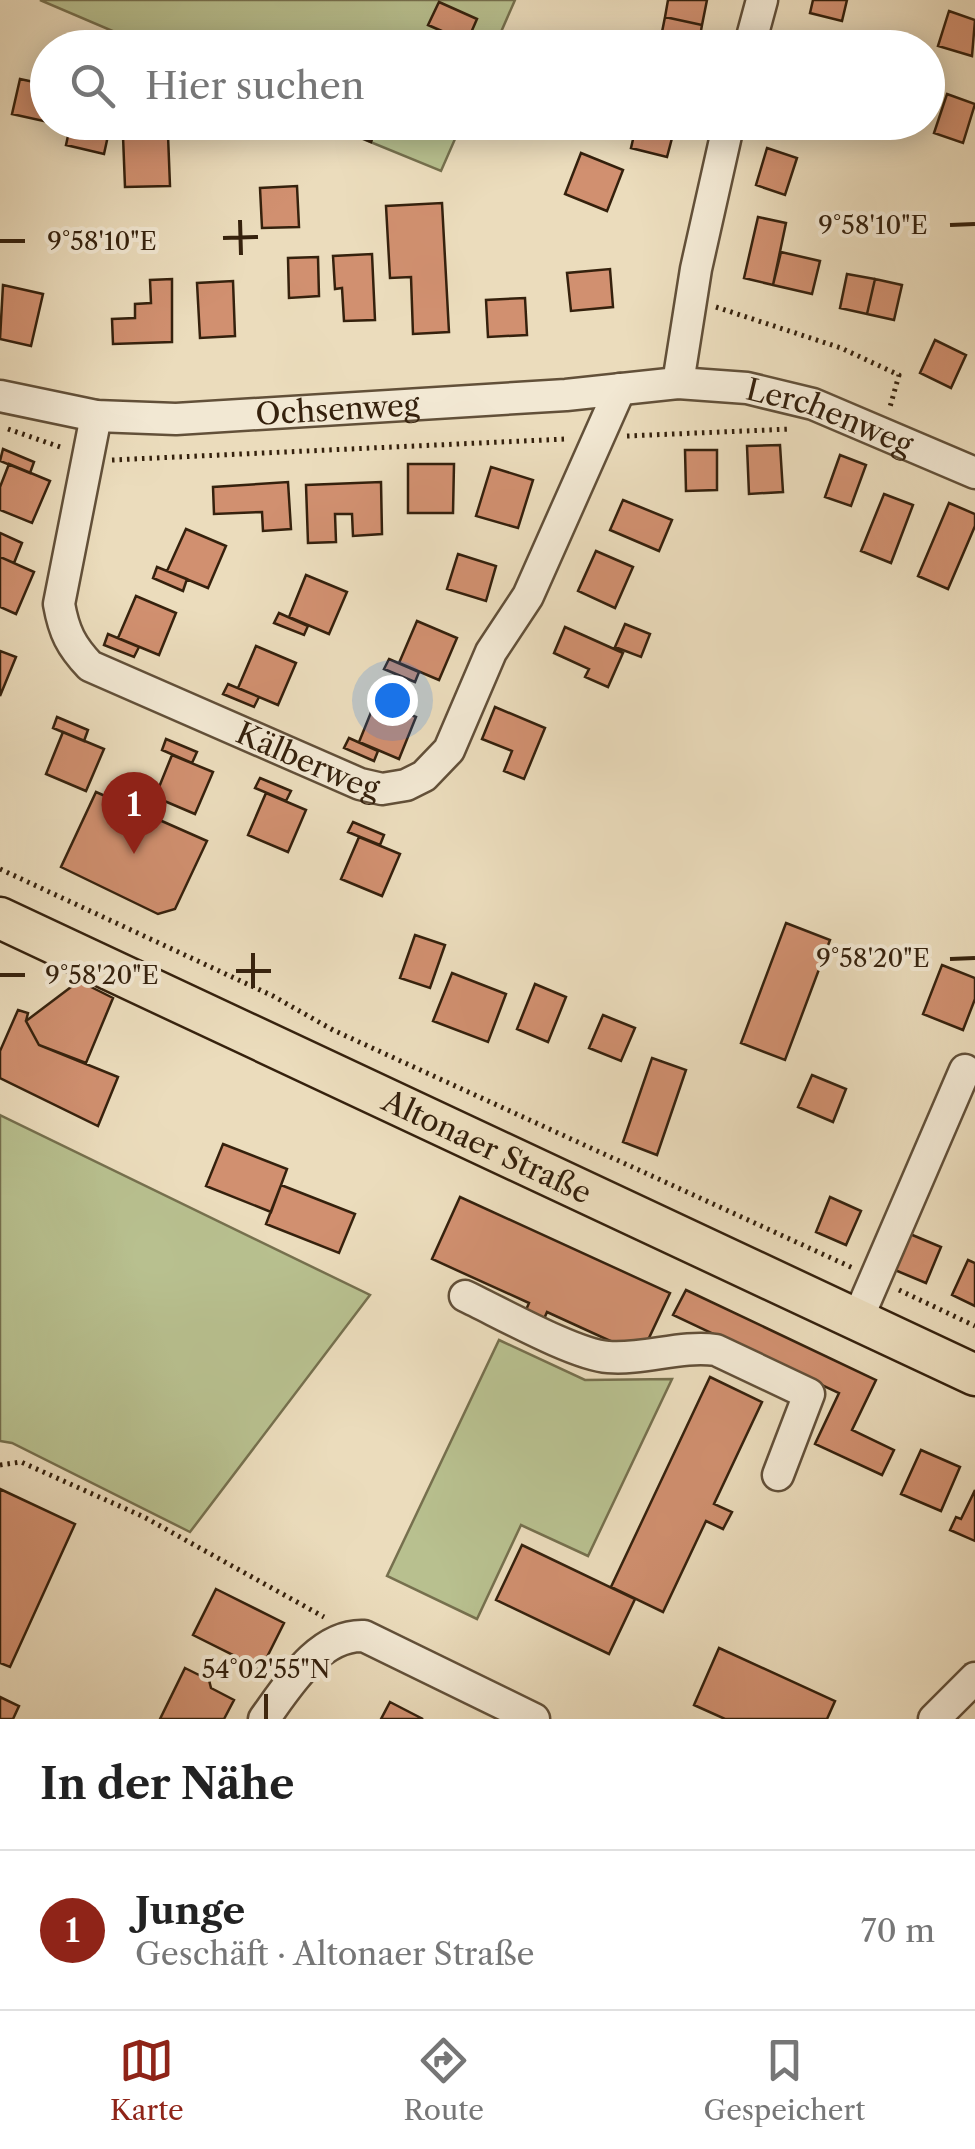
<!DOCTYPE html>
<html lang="de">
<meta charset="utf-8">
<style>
body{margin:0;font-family:"Libre Caslon Text",serif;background:#f6f6f6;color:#222}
.you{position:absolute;left:392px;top:700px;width:35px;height:35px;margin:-25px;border:8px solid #fff;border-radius:50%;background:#1a73e8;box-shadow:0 0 0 15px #1a73e833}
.badge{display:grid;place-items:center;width:65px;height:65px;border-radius:50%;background:#8f2418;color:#fff;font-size:32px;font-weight:700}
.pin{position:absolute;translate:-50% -82px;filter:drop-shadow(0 2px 5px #0008)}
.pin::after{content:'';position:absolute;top:52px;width:35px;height:30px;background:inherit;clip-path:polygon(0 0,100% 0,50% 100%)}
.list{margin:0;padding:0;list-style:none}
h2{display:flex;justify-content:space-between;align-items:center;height:130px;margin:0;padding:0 40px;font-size:42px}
h2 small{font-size:32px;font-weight:400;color:#767676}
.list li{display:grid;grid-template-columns:65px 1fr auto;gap:30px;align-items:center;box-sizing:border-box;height:160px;padding:0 40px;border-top:2px solid #e0e0e0}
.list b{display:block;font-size:38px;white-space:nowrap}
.list p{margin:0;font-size:32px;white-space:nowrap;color:#767676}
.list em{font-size:32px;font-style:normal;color:#767676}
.icon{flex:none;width:55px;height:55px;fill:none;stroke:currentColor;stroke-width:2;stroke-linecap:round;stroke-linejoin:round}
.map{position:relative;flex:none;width:975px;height:1719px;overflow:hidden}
.search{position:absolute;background:#fff;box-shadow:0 5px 25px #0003;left:30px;right:30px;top:30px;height:110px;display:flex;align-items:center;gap:25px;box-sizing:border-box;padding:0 35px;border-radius:55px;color:#767676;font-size:38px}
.sheet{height:290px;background:#fff}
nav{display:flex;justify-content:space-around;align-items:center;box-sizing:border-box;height:140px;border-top:2px solid #e0e0e0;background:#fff;font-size:28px;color:#767676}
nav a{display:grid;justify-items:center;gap:5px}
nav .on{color:#8f2418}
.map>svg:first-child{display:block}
</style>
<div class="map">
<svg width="975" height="1719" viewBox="0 0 975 1719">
<rect width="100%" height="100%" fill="#ebdcbc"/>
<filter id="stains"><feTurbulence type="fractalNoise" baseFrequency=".002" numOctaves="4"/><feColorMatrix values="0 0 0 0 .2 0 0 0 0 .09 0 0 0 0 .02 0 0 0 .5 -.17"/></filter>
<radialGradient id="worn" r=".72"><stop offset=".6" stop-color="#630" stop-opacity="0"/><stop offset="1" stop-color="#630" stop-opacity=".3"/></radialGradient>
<!-- green -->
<path fill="#b8c08f" stroke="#76704e" stroke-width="2.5" d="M40,0H515L494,48L150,47Z
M324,123H462L441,171Z
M0,1115L370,1295L190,1532L12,1443L0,1441Z
M499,1340L585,1380L672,1379L588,1556L521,1525L477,1619L387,1576Z"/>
<!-- building -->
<path fill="#d19070" stroke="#35210d" stroke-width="2.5" d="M668,0H707L702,25L665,17Z
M813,0H847L842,21L810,13Z
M439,2L477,19L467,42L428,25Z
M949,11L975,20L972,56L938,46Z
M665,17L702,25L698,48L659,47Z
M20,79L48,85V122L12,114Z
M947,94L975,104L963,143L934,133Z
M71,122H111L104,154L66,145Z
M325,122H378L371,142Z
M637,122L676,123L667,157L631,148Z
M168,135L170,186L125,187L123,136Z
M767,148L797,158L785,195L756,185Z
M581,153L623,170L607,211L565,194Z
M297,186L299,227L262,228L260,188Z
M442,203L449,332L413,334L411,277L390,278L386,206Z
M758,217L786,223L773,285L744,278Z
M781,252L820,261L812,294L773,285Z
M372,254L375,320L344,321L342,288L335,289L333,256Z
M318,257L319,296L289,298L288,258Z
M610,269L613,307L571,311L567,273Z
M847,274L875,279L867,314L840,308Z
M172,279V342L113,344L112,319L135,318V304L151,303L150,280Z
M875,279L902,285L894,320L867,314Z
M233,281L235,336L200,338L197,283Z
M3,285L43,294L31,346L0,339Z
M525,298L527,335L488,337L486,300Z
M935,340L966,355L951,388L920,373Z
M780,445L783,492L749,494L747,446Z
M3,449L34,462L30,473L0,461Z
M685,450H717V490L686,491Z
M840,455L866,465L851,506L825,497Z
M9,464L50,481L32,523L0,510V487Z
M408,464H454L453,513H408Z
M491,467L533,480L518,528L476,516Z
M288,482L291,529L263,531L262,512L214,514L213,487Z
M381,482L382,534L353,536L352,514H335L336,542L308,543L306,485Z
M884,494L913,505L891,563L861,551Z
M623,500L672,520L659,551L610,530Z
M949,503L975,514V526L948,589L918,576Z
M186,529L226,546L208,588L167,571Z
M0,533L22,543L14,563L0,557Z
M596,551L633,567L615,608L578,591Z
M458,554L496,566L486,601L447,589Z
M0,557L34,572L16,614L0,607Z
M157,567L187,579L183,591L153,578Z
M306,575L347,592L329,634L289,617Z
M136,596L176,613L159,655L118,638Z
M279,613L308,626L304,635L274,623Z
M417,621L457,638L439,680L399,663Z
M625,624L650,634L641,657L615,647Z
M565,627L623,653L608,687L585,677L589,669L554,653Z
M108,634L139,647L134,657L104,645Z
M256,646L296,663L278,705L238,688Z
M0,651L16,657L0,696Z
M389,659L419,672L415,682L384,669Z
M228,684L259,697L254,707L223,694Z
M376,700L416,717L399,759L359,742Z
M495,707L545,728L524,779L504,771L512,751L482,739Z
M57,717L88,730L84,741L53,728Z
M63,732L104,749L86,791L46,774Z
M349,738L378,751L374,761L344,748Z
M166,739L197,752L192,763L162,750Z
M172,755L213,772L195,814L155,797Z
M260,778L291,791L286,801L255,788Z
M96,792L207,841L175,909L158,914L61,867Z
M266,793L306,810L288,852L248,835Z
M353,822L384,835L380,845L348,832Z
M359,837L400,854L382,896L341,879Z
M786,923L830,940L785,1060L741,1043Z
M415,935L445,945L430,988L400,978Z
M942,965L975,978V999L963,1030L923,1014Z
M452,973L506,994L488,1042L433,1021Z
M79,981L113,998L86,1063L39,1045L26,1021Z
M535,984L566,997L548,1042L517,1029Z
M18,1010L28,1013L26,1021L39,1045L118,1077L98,1126L0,1078V1051Z
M603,1015L635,1028L621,1061L589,1048Z
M652,1058L686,1070L657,1155L623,1142Z
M812,1075L846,1089L833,1122L798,1107Z
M223,1144L287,1169L271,1212L206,1186Z
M281,1185L355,1214L339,1253L266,1224Z
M460,1197L670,1293L641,1355L547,1312L541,1326L523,1317L529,1303L432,1259Z
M830,1197L861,1211L846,1245L816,1232Z
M910,1234L941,1247L926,1283L895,1270Z
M968,1260L975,1263V1306L952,1295Z
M686,1290L876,1380L852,1430L894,1450L882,1475L815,1444L839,1393L673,1315Z
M710,1377L762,1402L714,1504L732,1512L723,1529L706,1521L663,1612L611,1587Z
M921,1450L960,1467L941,1511L901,1494Z
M0,1489L75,1524L10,1667L0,1663Z
M975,1490V1541L950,1530L956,1517L961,1519Z
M522,1545L635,1599L609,1654L496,1600Z
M216,1589L284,1623L261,1669L193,1635Z
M719,1648L835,1701L827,1719H725L694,1705Z
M185,1668L209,1680L211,1688L234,1700L224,1719H160Z
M0,1697L19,1706L13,1719H0Z
M390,1702L423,1719H381Z"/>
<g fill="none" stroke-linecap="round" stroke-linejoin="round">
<defs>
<g id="minor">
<path d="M749,48L762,0"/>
<path d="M678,383L696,269L729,122"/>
<path id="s1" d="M0,396L96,416L176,419L566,395L678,383L747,388L813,404L975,473"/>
<path id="s2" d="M96,416L59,604C64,632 71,646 90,666L360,784L382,789L406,785L424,776L449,750L491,652L528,596L620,389"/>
<path d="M465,1296C499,1312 575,1355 608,1357C644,1360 681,1345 716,1350L809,1394L778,1475"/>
<path d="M858,1318L965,1070"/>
<path d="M264,1719C288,1686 319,1634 364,1636L534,1719"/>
<path d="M934,1719L975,1678"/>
</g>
<g id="major">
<path id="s3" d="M0,918L975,1375"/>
</g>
</defs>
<!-- minor casing -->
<use href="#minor" stroke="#625039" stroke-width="35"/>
<!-- major casing -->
<use href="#major" stroke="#35210d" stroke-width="45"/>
<!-- path -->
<path stroke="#35210d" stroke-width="5" stroke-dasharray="2.5 5" stroke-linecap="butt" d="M716,307L841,348L899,375L890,407
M8,429L63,448
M627,436L791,429
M112,460L566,439
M0,869L273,996L333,1030L853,1268
M899,1290L975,1326
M0,1465L21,1462L144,1517L324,1617"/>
<!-- minor -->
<use href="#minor" stroke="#f2e8d3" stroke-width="30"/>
<!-- major -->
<use href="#major" stroke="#ebdcbc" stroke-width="40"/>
</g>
<!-- ticks -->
<path fill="none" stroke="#35210d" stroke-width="4" d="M240,220L241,255M950,225L975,224M223,238L258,237M0,241H25M253,953V988M950,959L975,958M236,971H271M0,975H25M266,1694V1719"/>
<g text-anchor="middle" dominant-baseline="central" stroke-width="8" stroke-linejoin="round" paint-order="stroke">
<!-- street labels -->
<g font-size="30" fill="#35210d" stroke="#f2e8d3">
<text stroke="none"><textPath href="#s1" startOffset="340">Ochsenweg</textPath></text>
<text stroke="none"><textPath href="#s1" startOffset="838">Lerchenweg</textPath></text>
<text stroke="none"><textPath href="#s2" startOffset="500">Kälberweg</textPath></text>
<text stroke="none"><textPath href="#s3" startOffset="538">Altonaer Straße</textPath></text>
</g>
</g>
<g font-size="25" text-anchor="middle" fill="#35210d" stroke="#f2e8d3" stroke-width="8" stroke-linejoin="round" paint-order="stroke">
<text x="873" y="234">9°58'10"E</text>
<text x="102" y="250">9°58'10"E</text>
<text x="873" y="967">9°58'20"E</text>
<text x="102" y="984">9°58'20"E</text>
<text x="266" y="1678">54°02'55"N</text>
</g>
<rect width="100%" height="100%" filter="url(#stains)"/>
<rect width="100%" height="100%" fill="url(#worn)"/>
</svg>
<div class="you"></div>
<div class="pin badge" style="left:134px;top:854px">1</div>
<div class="search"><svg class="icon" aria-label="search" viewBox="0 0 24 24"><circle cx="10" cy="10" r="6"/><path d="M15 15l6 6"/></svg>Hier suchen</div>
</div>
<section class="sheet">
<h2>In der Nähe<small></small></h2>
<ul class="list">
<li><span class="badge">1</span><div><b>Junge</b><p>Geschäft · Altonaer Straße</p></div><em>70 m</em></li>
</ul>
</section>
<nav>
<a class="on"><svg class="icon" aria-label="map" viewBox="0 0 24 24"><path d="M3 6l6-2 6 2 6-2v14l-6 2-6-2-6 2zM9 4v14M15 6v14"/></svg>Karte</a>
<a><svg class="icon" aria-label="directions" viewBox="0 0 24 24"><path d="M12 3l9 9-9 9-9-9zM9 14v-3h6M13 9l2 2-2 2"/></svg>Route</a>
<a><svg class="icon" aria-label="saved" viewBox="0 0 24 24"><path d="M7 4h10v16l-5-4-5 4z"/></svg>Gespeichert</a>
</nav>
